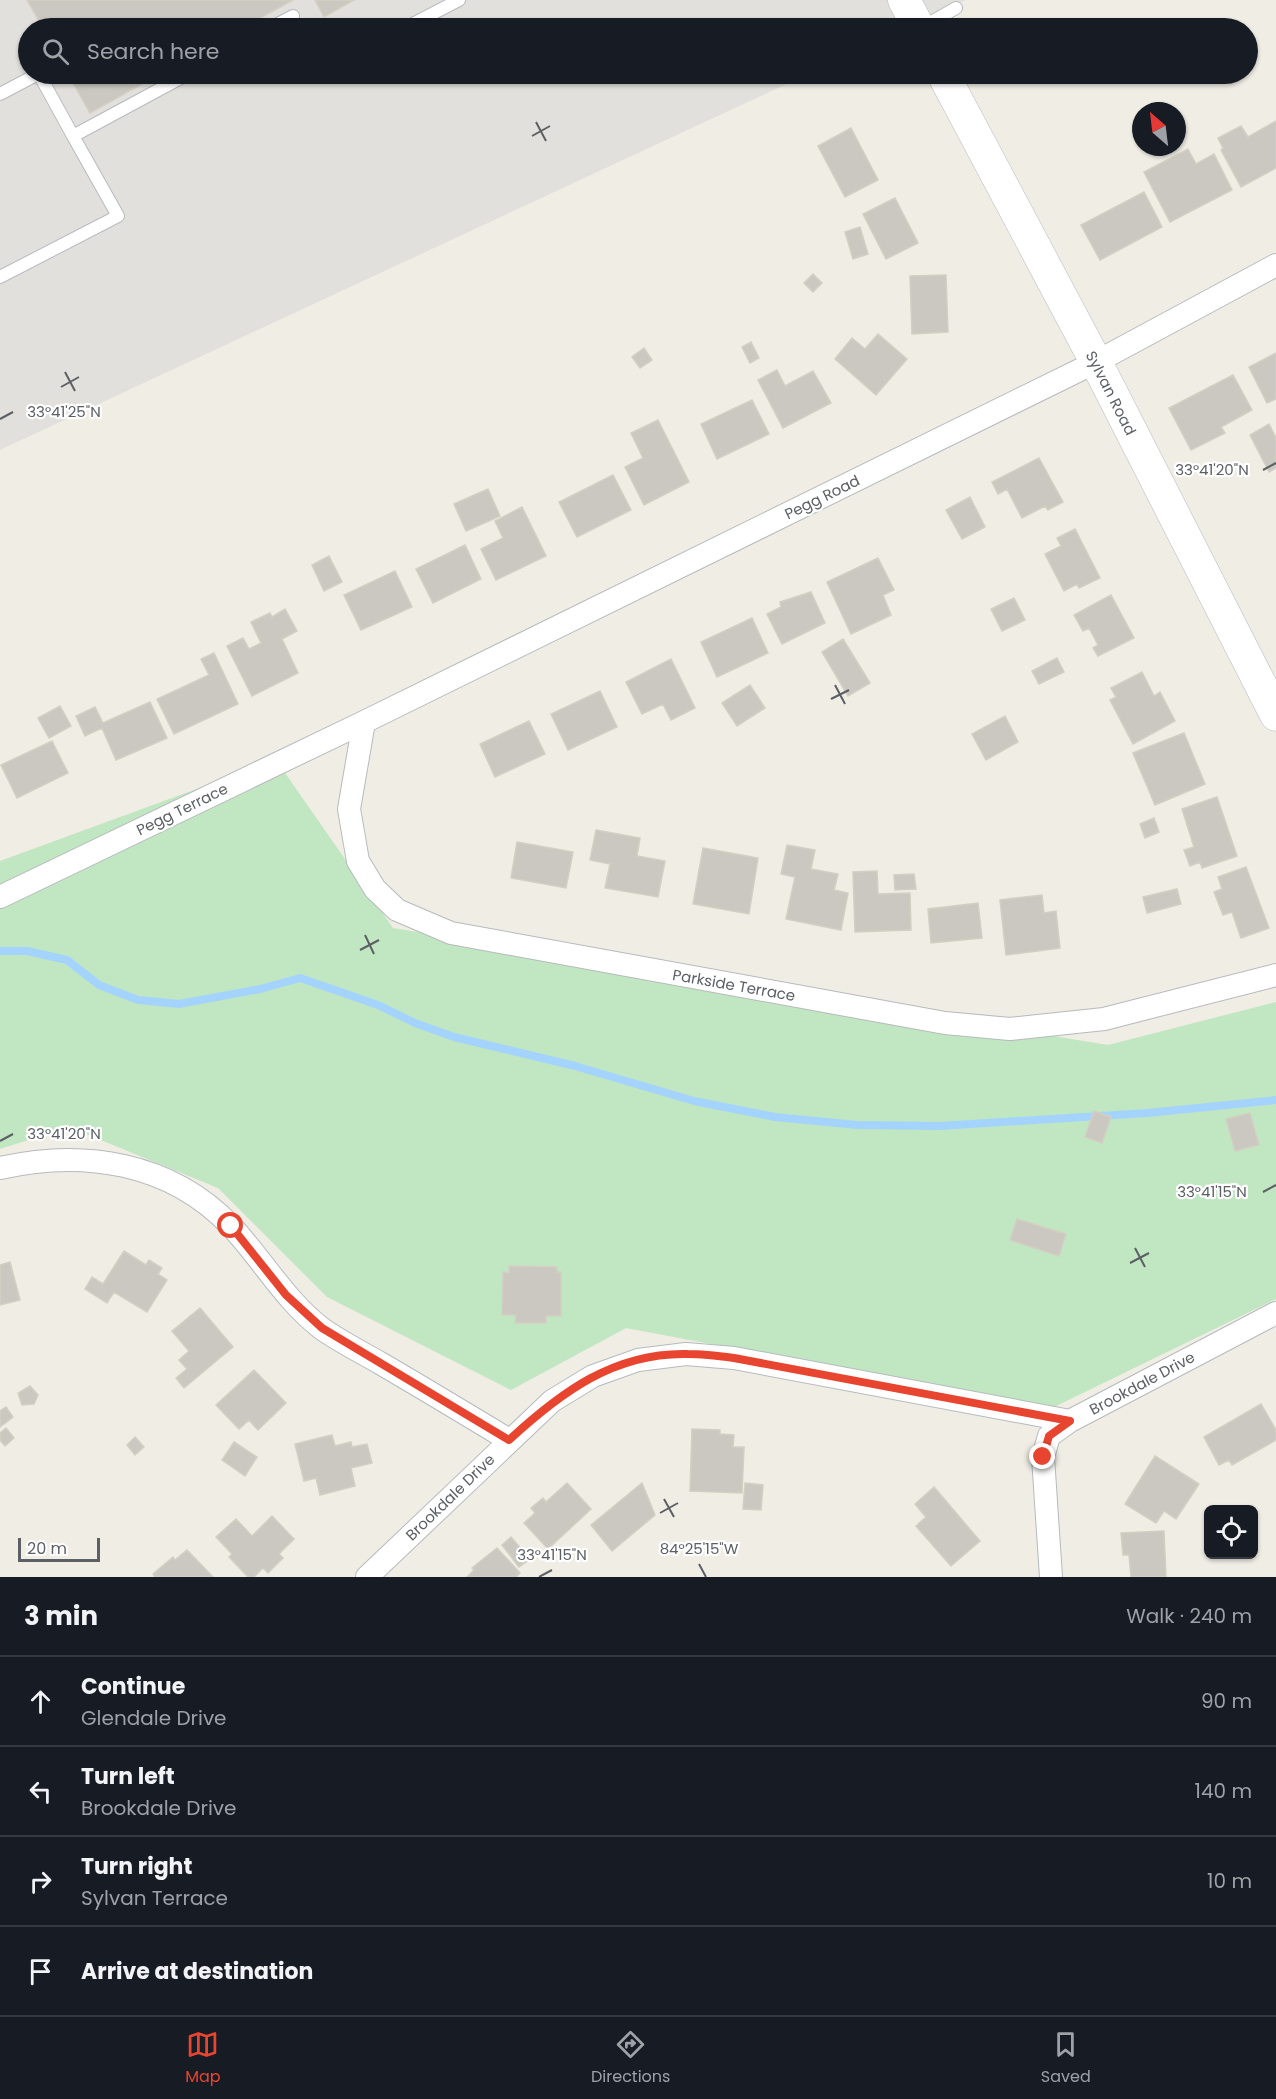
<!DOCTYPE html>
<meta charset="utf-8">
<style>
body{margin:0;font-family:Poppins,sans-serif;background:#20242c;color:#f1f3f6}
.controls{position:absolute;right:18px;bottom:18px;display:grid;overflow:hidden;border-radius:9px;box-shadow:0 2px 4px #0004}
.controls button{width:54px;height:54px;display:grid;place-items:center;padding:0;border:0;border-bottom:2px solid #363941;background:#171b24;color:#f1f3f6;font:30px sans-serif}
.compass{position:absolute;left:1132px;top:102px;width:54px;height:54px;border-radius:50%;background:#171b24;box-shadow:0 2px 4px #0004;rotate:332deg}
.scale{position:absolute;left:18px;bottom:15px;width:82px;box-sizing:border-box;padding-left:6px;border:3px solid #5c6065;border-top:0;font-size:16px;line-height:21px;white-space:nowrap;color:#5c6065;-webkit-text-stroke:4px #fff;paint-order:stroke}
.stop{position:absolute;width:18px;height:18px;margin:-14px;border:4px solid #e84530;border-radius:50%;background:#fff}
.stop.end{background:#e84530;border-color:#fff;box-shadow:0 2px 6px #0008}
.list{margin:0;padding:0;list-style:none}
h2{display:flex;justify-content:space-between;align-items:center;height:78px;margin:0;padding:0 24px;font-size:26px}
h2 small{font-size:20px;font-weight:400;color:#9ea1a6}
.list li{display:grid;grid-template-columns:39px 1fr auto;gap:18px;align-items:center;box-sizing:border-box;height:90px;padding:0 24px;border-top:2px solid #363941}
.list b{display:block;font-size:22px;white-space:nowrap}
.list p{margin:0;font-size:20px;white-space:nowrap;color:#9ea1a6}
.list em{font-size:20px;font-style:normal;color:#9ea1a6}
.icon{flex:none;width:33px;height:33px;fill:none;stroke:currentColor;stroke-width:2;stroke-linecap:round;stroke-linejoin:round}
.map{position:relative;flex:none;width:1276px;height:1577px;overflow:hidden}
.search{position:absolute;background:#171b24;box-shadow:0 2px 4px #0004;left:18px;right:18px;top:18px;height:66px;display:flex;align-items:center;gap:15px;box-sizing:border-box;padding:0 21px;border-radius:33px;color:#9ea1a6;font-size:22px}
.sheet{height:438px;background:#171b24}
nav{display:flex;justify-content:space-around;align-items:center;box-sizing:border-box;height:84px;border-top:2px solid #363941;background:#171b24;font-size:16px;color:#9ea1a6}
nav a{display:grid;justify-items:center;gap:3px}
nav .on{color:#e84530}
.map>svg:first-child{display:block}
</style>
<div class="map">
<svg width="1276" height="1577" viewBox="0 0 1276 1577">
<rect width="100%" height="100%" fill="#efede4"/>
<!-- industrial -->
<path fill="#e2e0dc" d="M0,0H966L905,28H28V74H808L0,450Z"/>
<!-- green -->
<path fill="#c1e6c2" d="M276,760L393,928L1108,1045L1276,1002V1299L1052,1408L626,1328L511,1390L327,1297L218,1188L69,1127L0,1149V861Z"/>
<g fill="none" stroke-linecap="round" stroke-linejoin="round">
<!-- stream -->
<path stroke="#a4d4fe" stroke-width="8" d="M0,951H27L67,960L99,985L138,1000L179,1004L260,989L300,978L378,1005L415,1023L454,1037L575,1066L694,1101L775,1117L857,1125L940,1126L1147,1113L1276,1100"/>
</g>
<!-- building -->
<path fill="#cac8c1" stroke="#d3cfc2" stroke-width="1.5" d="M27,0H293L242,28H43Z
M315,0H354L324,17Z
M68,74H160L90,113Z
M1276,121V168L1241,187L1221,150L1223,148L1218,138L1241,126L1248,137Z
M851,128L878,180L845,197L818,146Z
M1188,149L1196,164L1214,154L1232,190L1170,222L1144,172Z
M1144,192L1162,227L1100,260L1081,225Z
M895,198L918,243L886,259L863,214Z
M860,227L868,254L853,259L845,232Z
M813,274L822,283L813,292L804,283Z
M946,275L948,332L912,334L910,276Z
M878,334L907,359L876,395L835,359L852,338L865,349Z
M751,342L759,358L750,363L742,347Z
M644,348L652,360L640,368L632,357Z
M1276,353V399L1267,403L1249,367Z
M777,370L785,386L813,371L831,403L783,428L758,380Z
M1233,375L1252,410L1221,427L1225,433L1191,450L1169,408Z
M752,400L769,434L717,459L701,424Z
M658,420L689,482L644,505L625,467L643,458L631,433Z
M1269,424L1276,438V468L1269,472L1250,435Z
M1039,458L1063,502L1048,510L1045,506L1022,518L1007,489L998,494L992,482Z
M613,475L631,510L577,537L559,502Z
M488,489L500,516L466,531L454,504Z
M970,497L985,527L962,539L946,510Z
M522,507L546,556L496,580L481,549L503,538L495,521Z
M1075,529L1100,578L1079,588L1077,584L1064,591L1045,554L1061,546L1057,538Z
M465,545L481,579L433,603L416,569Z
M329,556L342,582L324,591L312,565Z
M878,558L894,590L883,595L891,615L851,634L827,582Z
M395,571L412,607L361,630L344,595Z
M811,592L825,623L782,644L767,614L781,607L780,602Z
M1111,595L1134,638L1098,656L1093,648L1098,645L1089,628L1083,631L1074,615Z
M1014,598L1025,620L1002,631L991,609Z
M285,609L297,631L282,639L298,673L252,696L227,646L243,638L249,649L261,643L251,622L270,613L272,617Z
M752,618L768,653L717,677L701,642Z
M843,639L870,683L848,696L822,652Z
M214,653L238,704L174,734L157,699L209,675L201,659Z
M1057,658L1064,672L1039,684L1032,671Z
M671,659L695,708L671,720L663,704L642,714L626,682Z
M1142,672L1154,696L1160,692L1175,721L1133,744L1110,700L1116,697L1111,688Z
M750,685L765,708L737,726L722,703Z
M600,691L617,727L568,750L551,714Z
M150,702L167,738L116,760L102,728L85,736L76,716L95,707L103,723Z
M60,706L71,726L49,738L38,718Z
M1005,716L1018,742L986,760L972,734Z
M529,721L545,754L495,777L480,744Z
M1184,733L1205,784L1155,805L1133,753Z
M52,741L68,773L17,798L1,765Z
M1217,797L1237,856L1202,868L1200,862L1190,866L1184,850L1194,847L1182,809Z
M1154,818L1159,832L1145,838L1140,824Z
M596,830L640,838L637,856L665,861L658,897L605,888L610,864L590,860Z
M517,842L573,852L566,888L511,878Z
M787,845L815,850L811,869L838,874L834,890L848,893L841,930L786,919L795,877L781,874Z
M703,848L758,858L749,914L693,904Z
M1246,867L1269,928L1241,938L1232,912L1223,915L1214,892L1222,889L1218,877Z
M877,871L878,894L910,893L911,930L855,932L853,872Z
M914,874L916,889L895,890L894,875Z
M1177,889L1181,904L1147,913L1143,897Z
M1042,895L1044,913L1056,911L1060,948L1006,955L1000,900Z
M978,903L982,938L931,943L928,909Z
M1094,1111L1111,1117L1102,1143L1085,1137Z
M1250,1113L1259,1145L1235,1151L1226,1119Z
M1017,1219L1066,1234L1059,1256L1010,1240Z
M124,1251L146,1265L149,1260L162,1268L158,1274L167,1280L147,1312L114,1292L107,1303L85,1289L92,1277L103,1284Z
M10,1262L20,1300L0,1305V1265Z
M509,1266L557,1267V1272H561V1316H546V1323H515L516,1315H502L503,1272L509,1273Z
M200,1308L233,1347L184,1388L176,1378L187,1369L179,1360L189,1351L172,1331Z
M254,1370L286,1403L258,1430L249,1420L239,1429L216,1405Z
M30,1386L38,1395L34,1404L22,1405L18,1393Z
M1261,1404L1276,1430V1440L1232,1465L1229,1460L1219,1465L1204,1437Z
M6,1407L13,1417L0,1427V1411Z
M6,1428L14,1438L5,1446L0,1440V1433Z
M692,1429L720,1430V1434L734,1435L733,1447H744L742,1493L690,1491Z
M332,1435L335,1446L351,1442L352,1447L367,1444L372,1463L351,1468L355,1486L320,1495L316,1478L304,1481L295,1444Z
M135,1437L144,1447L135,1455L127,1445Z
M234,1442L257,1457L245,1476L222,1460Z
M1155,1456L1199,1484L1176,1519L1164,1511L1156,1523L1125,1504Z
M567,1483L591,1509L548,1549L524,1523L535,1513L531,1508L543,1498L546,1502Z
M642,1483L655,1515L612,1551L591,1525Z
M745,1483L763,1485L761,1510L743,1509Z
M934,1487L980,1541L951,1566L916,1526L926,1517L915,1504Z
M272,1516L294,1539L279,1554L283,1558L268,1573L263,1568L254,1577H248L229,1557L232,1554L216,1537L236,1519L252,1536Z
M1164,1531L1166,1577H1131L1129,1555H1123L1121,1533Z
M511,1537L530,1559L519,1567L502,1545Z
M497,1548L520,1573L516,1577H467L474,1570L472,1568Z
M187,1550L213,1577H155L153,1574L173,1557L175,1560Z"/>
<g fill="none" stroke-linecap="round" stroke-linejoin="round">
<defs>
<path id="service" d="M270,28L293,16
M405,28L459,0
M921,28L956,8
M39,74L73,136
M0,94L38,74
M0,277L118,216L73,136L188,74"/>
<path id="minor" d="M364,722L349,809L358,861L375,889L397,910L451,933L945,1023L1010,1029L1104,1019L1276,975
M0,897L364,722L1096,362L1276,265
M0,1168C83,1149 170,1162 231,1226C262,1259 285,1300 321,1328C339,1341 361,1352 380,1363C423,1388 466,1414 509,1440
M367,1577L552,1401L593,1376L638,1360L686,1354L734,1358L1070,1421L1276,1313
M1051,1577L1043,1457L1049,1436L1070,1421"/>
<path id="secondary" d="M904,0L919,28
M943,74L1096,362L1276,715"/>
</defs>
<!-- service casing -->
<use href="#service" stroke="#b7babe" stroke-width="14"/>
<!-- minor casing -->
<use href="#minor" stroke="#b7babe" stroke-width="24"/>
<!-- secondary casing -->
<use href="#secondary" stroke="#b8bbc0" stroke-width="33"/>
<!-- service -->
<use href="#service" stroke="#fff" stroke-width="12"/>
<!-- minor -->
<use href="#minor" stroke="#fff" stroke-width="22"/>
<!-- secondary -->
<use href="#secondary" stroke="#fff" stroke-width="32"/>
</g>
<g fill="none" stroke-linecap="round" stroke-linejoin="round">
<!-- route -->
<path stroke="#e84530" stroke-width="8" d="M231,1226L286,1295L322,1328L509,1440C560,1393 614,1352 688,1354C703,1354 719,1356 734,1358L1070,1421L1049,1436L1043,1457"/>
</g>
<!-- ticks -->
<path fill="none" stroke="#5c6065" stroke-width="2" d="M536,122L546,141M532,136L550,126M65,372L75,391M61,387L79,377M0,419L13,412M1263,470L1276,463M835,685L845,704M831,699L849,690M365,935L374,954M360,950L379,940M0,1141L13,1134M1263,1192L1276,1185M1135,1248L1145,1267M1130,1263L1149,1253M664,1499L674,1517M660,1513L678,1503M699,1564L706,1577M539,1577L552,1570"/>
<g text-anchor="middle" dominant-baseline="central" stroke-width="4.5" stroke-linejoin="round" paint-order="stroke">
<!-- street labels -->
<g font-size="15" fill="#5c6065" stroke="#fff">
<text transform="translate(1111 393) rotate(63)">Sylvan Road</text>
<text transform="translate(822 497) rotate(-26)">Pegg Road</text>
<text transform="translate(182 809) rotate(-26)">Pegg Terrace</text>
<text transform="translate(734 985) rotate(10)">Parkside Terrace</text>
<text transform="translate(1142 1383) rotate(-28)">Brookdale Drive</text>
<text transform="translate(450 1497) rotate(-44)">Brookdale Drive</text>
</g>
</g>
<g font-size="15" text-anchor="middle" fill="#5c6065" stroke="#fff" stroke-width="4.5" stroke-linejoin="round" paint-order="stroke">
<text x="64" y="417">33°41'25"N</text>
<text x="1212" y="475">33°41'20"N</text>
<text x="64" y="1139">33°41'20"N</text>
<text x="1212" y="1197">33°41'15"N</text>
<text x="699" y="1554">84°25'15"W</text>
<text x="552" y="1560">33°41'15"N</text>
</g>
</svg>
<div class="controls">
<button><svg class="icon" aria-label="locate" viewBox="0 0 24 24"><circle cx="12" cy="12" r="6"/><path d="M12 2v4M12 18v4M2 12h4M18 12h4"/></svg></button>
</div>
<svg class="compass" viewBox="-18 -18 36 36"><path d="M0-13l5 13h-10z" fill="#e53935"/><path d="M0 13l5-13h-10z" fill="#9ea1a6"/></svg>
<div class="scale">20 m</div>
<div class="stop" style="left:231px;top:1226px"></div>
<div class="stop end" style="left:1043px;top:1457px"></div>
<div class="search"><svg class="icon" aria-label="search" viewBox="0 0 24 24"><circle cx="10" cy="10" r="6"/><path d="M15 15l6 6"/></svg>Search here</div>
</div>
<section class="sheet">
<h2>3 min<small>Walk · 240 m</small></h2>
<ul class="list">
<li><svg class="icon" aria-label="ahead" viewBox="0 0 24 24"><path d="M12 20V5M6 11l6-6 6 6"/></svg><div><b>Continue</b><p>Glendale Drive</p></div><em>90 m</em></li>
<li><svg class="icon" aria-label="left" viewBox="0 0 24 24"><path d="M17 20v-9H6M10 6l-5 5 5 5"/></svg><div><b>Turn left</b><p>Brookdale Drive</p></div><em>140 m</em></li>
<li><svg class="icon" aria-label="right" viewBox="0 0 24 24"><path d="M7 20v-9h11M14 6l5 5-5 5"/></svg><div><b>Turn right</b><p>Sylvan Terrace</p></div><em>10 m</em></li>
<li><svg class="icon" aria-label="arrive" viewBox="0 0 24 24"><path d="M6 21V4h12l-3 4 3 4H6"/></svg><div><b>Arrive at destination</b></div></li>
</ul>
</section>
<nav>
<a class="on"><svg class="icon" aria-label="map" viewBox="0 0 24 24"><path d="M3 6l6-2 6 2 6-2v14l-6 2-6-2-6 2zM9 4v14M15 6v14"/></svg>Map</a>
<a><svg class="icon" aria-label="directions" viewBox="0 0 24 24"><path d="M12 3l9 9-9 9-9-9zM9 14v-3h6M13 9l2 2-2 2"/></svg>Directions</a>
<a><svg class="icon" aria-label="saved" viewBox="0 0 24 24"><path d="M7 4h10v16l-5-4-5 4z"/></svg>Saved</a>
</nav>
